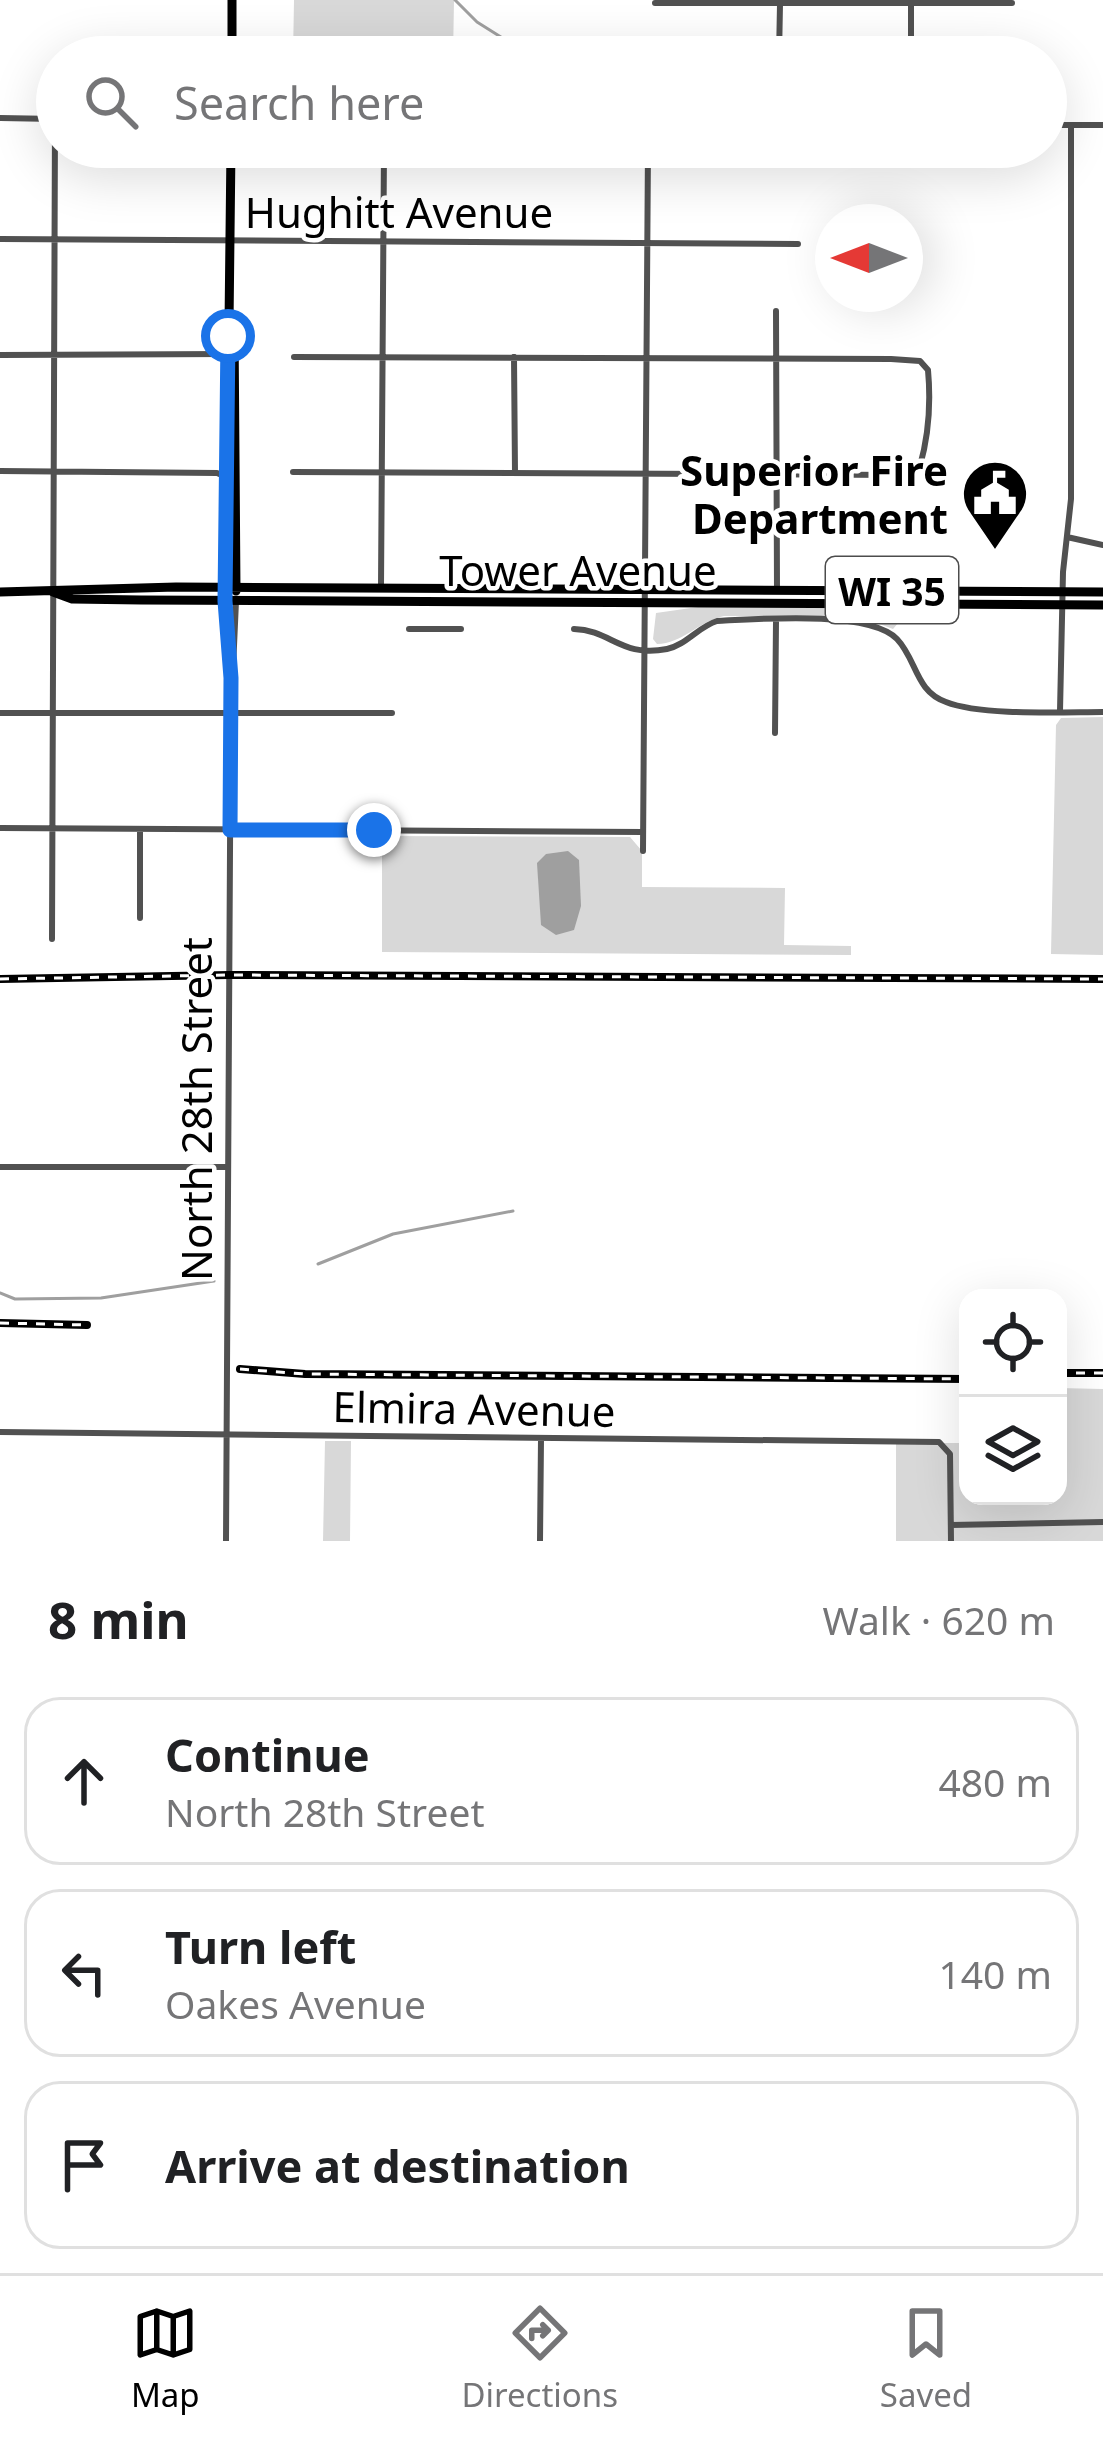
<!DOCTYPE html>
<meta charset="utf-8">
<style>
body{margin:0;font-family:"Noto Sans",sans-serif;background:#f6f6f6;color:#202124}
.controls{position:absolute;right:36px;bottom:36px;display:grid;overflow:hidden;border-radius:24px;box-shadow:0 12px 48px #0002}
.controls button{width:108px;height:108px;display:grid;place-items:center;padding:0;border:0;border-bottom:3px solid #e0e0e0;background:#fff;color:#202124;font:60px sans-serif}
.compass{position:absolute;left:815px;top:204px;width:108px;height:108px;border-radius:50%;background:#fff;box-shadow:0 12px 48px #0002;rotate:270deg}
.stop{position:absolute;width:36px;height:36px;margin:-27px;border:9px solid #1a73e8;border-radius:50%;background:#fff}
.stop.end{background:#1a73e8;border-color:#fff;box-shadow:0 3px 12px #0008}
.list{margin:0;padding:0;list-style:none}
h2{display:flex;justify-content:space-between;align-items:center;height:156px;margin:0;padding:0 48px;font-size:51px}
h2 small{font-size:39px;font-weight:400;color:#757577}
.list li{display:grid;grid-template-columns:78px 1fr auto;gap:36px;align-items:center;box-sizing:border-box;height:168px;margin:0 24px 24px;padding:0 24px;border:3px solid #e0e0e0;border-radius:36px}
.list b{display:block;font-size:45px;white-space:nowrap}
.list p{margin:0;font-size:39px;white-space:nowrap;color:#757577}
.list em{font-size:39px;font-style:normal;color:#757577}
.icon{flex:none;width:66px;height:66px;fill:none;stroke:currentColor;stroke-width:2;stroke-linecap:round;stroke-linejoin:round}
.map{position:relative;flex:none;width:1103px;height:1541px;overflow:hidden}
.search{position:absolute;background:#fff;box-shadow:0 12px 48px #0002;left:36px;right:36px;top:36px;height:132px;display:flex;align-items:center;gap:30px;box-sizing:border-box;padding:0 42px;border-radius:66px;color:#757577;font-size:45px}
.sheet{height:732px;background:#fff}
nav{display:flex;justify-content:space-around;align-items:center;box-sizing:border-box;height:168px;border-top:3px solid #e0e0e0;background:#fff;font-size:33px;color:#757577}
nav a{display:grid;justify-items:center;gap:6px}
nav .on{color:#000}
.map>svg:first-child{display:block}
</style>
<div class="map">
<svg width="1103" height="1541" viewBox="0 0 1103 1541">
<rect width="100%" height="100%" fill="#fff"/>
<!-- green -->
<path fill="#d8d8d8" d="M294,0H454L453,57H293Z
M698,607H912L893,629L861,617L724,616C699,621 682,644 657,644L653,639L656,613Z
M1103,717V955L1051,954L1056,725L1061,718Z
M382,836L630,837L642,851V887L785,888L784,945L851,946V955L382,952Z
M1058,1388L1103,1389V1541H896V1443H968V1496H1058Z
M325,1441H351L350,1541H323Z"/>
<!-- water -->
<path fill="#9f9f9f" d="M568,851L579,860L581,906L574,930L556,935L541,925L537,863L546,854Z"/>
<g fill="none" stroke-linecap="round" stroke-linejoin="round">
<!-- stream -->
<path stroke="#9f9f9f" stroke-width="3" d="M455,0L477,22L523,51
M318,1264L393,1234L513,1211
M0,1293L15,1299L101,1298L214,1281"/>
<!-- minor -->
<path stroke="#515151" stroke-width="6" d="M655,3H1012
M132,57V56
M779,57L780,4
M911,57V4
M0,118L56,119
M1046,125H1103
M0,239L798,244
M776,311L777,589
M0,355L229,354
M514,357L515,473
M0,471L217,473L229,478
M293,472L901,475L920,466C929,434 931,403 928,370L920,361L891,359L294,357
M1067,537L1103,545
M381,587L384,147
M225,601L231,678L226,1541
M409,629H461
M574,629C611,630 621,658 667,649C686,645 698,627 717,621C758,619 869,610 897,639C917,660 915,691 946,702C981,716 1063,712 1103,712
M233,668L236,601
M1060,711L1063,572L1071,499V125
M0,713H392
M775,733L776,621
M0,828L643,832
M643,851L648,147
M140,918V830
M52,939L55,119
M0,1167H228
M0,1432L939,1442L950,1454L951,1541
M951,1525L1103,1522
M540,1541L541,1439"/>
<!-- major -->
<path stroke="#000" stroke-width="9" d="M232,57V0
M234,326L236,591
M226,590L231,147
M0,592L176,587L1103,592
M53,592L72,599L141,600L1103,605"/>
<defs>
<path id="rail" d="M0,979L229,975L1103,979
M0,1323L87,1325
M240,1369L305,1374L968,1379
M1058,1373H1103"/>
</defs>
<!-- rail casing -->
<use href="#rail" stroke="#000" stroke-width="8"/>
<!-- rail -->
<use href="#rail" stroke="#fff" stroke-width="3" stroke-dasharray="9" stroke-linecap="butt"/>
</g>
<g fill="none" stroke-linecap="round" stroke-linejoin="round">
<!-- route -->
<path stroke="#1a73e8" stroke-width="15" d="M228,336L225,601L231,678L230,830H374"/>
</g>
<!-- icons -->
<defs>
<symbol id="civic-pin" viewBox="-11 -11 22 30"><path d="M0 17L-7.5 6A9.5 9.5 0 1 1 7.5 6Z" fill="#000" stroke="#fff"/><path d="M-.6-6.5H3V-4.5H.6V-3L4-1V1h2V6H-6V1h2V-1L-.6-3ZM-1.2 2.5V6h2.4V2.5Z" fill="#fff"/></symbol>
</defs>
<g fill-rule="evenodd">
<use href="#civic-pin" x="957" y="455" width="76" height="104"/>
</g>
<g text-anchor="middle" dominant-baseline="central" stroke-width="9" stroke-linejoin="round" paint-order="stroke">
<!-- shield labels -->
<rect fill="#fff" stroke="#4c4c4c" stroke-width="3" x="826" y="557" width="132" height="66" rx="9"/>
<g font-size="39" font-weight="bold" fill="#000">
<text x="892" y="590">WI 35</text>
</g>
<!-- street labels -->
<g font-size="42" fill="#000" stroke="#fff">
<text x="399" y="211">Hughitt Avenue</text>
<text x="578" y="569">Tower Avenue</text>
<text transform="translate(195 1109) rotate(-90)">North 28th Street</text>
<text transform="translate(474 1408) rotate(1)">Elmira Avenue</text>
</g>
<!-- poi labels -->
<g font-size="42" font-weight="bold" fill="#000" stroke="#fff" text-anchor="end">
<text x="948" y="469">Superior Fire<tspan x="948" dy="48">Department</tspan></text>
</g>
</g>
</svg>
<div class="controls">
<button><svg class="icon" aria-label="locate" viewBox="0 0 24 24"><circle cx="12" cy="12" r="6"/><path d="M12 2v4M12 18v4M2 12h4M18 12h4"/></svg></button>
<button><svg class="icon" aria-label="layers" viewBox="0 0 24 24"><path d="M12 4l9 5-9 5-9-5zM3 14l9 5 9-5"/></svg></button>
</div>
<svg class="compass" viewBox="-18 -18 36 36"><path d="M0-13l5 13h-10z" fill="#e53935"/><path d="M0 13l5-13h-10z" fill="#757577"/></svg>
<div class="stop" style="left:228px;top:336px"></div>
<div class="stop end" style="left:374px;top:830px"></div>
<div class="search"><svg class="icon" aria-label="search" viewBox="0 0 24 24"><circle cx="10" cy="10" r="6"/><path d="M15 15l6 6"/></svg>Search here</div>
</div>
<section class="sheet">
<h2>8 min<small>Walk · 620 m</small></h2>
<ul class="list">
<li><svg class="icon" aria-label="ahead" viewBox="0 0 24 24"><path d="M12 20V5M6 11l6-6 6 6"/></svg><div><b>Continue</b><p>North 28th Street</p></div><em>480 m</em></li>
<li><svg class="icon" aria-label="left" viewBox="0 0 24 24"><path d="M17 20v-9H6M10 6l-5 5 5 5"/></svg><div><b>Turn left</b><p>Oakes Avenue</p></div><em>140 m</em></li>
<li><svg class="icon" aria-label="arrive" viewBox="0 0 24 24"><path d="M6 21V4h12l-3 4 3 4H6"/></svg><div><b>Arrive at destination</b></div></li>
</ul>
</section>
<nav>
<a class="on"><svg class="icon" aria-label="map" viewBox="0 0 24 24"><path d="M3 6l6-2 6 2 6-2v14l-6 2-6-2-6 2zM9 4v14M15 6v14"/></svg>Map</a>
<a><svg class="icon" aria-label="directions" viewBox="0 0 24 24"><path d="M12 3l9 9-9 9-9-9zM9 14v-3h6M13 9l2 2-2 2"/></svg>Directions</a>
<a><svg class="icon" aria-label="saved" viewBox="0 0 24 24"><path d="M7 4h10v16l-5-4-5 4z"/></svg>Saved</a>
</nav>
